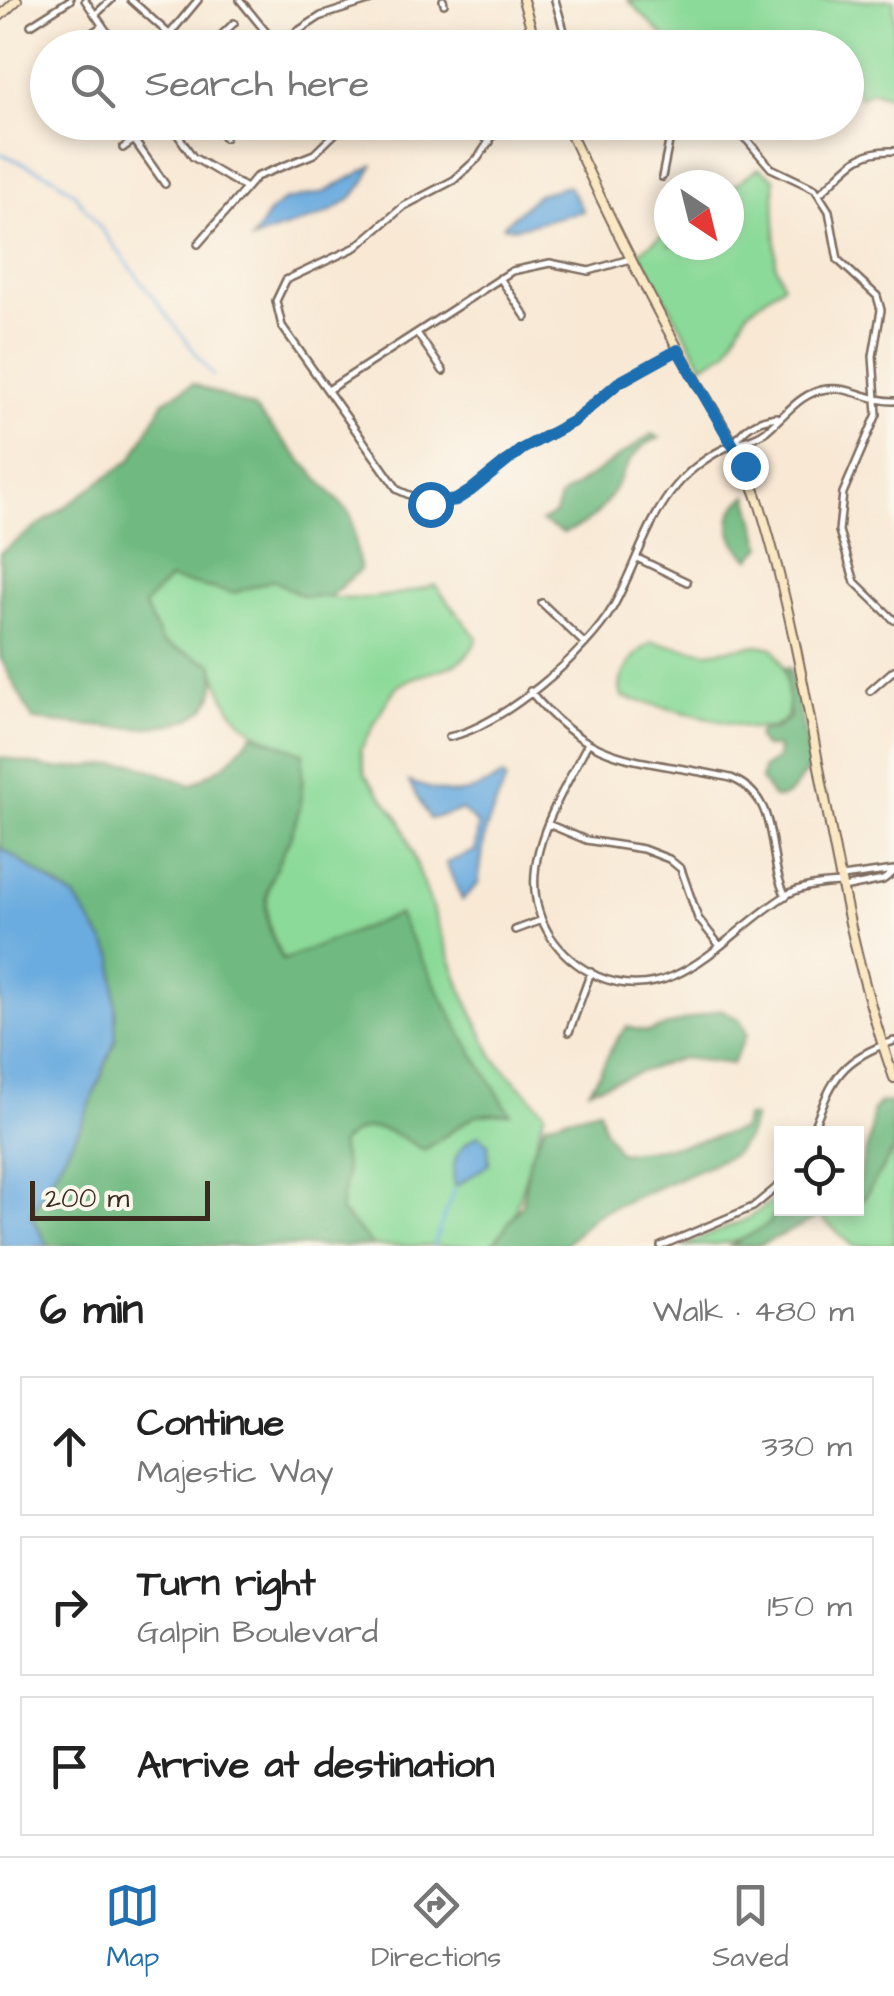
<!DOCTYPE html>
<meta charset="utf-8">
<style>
body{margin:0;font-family:"Architects Daughter",sans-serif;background:#f6f6f6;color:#222}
.controls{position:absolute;right:30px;bottom:30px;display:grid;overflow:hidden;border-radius:0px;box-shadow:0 5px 15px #0003}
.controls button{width:90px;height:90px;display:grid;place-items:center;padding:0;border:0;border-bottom:2px solid #e0e0e0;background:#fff;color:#222;font:50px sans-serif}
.compass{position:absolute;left:654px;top:170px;width:90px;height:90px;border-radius:50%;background:#fff;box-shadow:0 5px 15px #0003;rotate:145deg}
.scale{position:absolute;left:30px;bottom:25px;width:180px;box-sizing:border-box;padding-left:10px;border:5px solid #3b2a1e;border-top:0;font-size:28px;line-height:35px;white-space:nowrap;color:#3b2a1e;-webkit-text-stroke:8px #fbf7ec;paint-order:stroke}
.stop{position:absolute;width:30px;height:30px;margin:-22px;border:8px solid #1f6fb2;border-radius:50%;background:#fff}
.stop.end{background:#1f6fb2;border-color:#fff;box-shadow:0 2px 10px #0008}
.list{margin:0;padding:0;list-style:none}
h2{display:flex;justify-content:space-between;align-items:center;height:130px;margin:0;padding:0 40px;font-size:42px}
h2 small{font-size:32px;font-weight:400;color:#767676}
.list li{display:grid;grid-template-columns:65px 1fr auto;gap:30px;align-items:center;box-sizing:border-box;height:140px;margin:0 20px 20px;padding:0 20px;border:2px solid #e0e0e0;border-radius:0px}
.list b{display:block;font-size:38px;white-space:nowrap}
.list p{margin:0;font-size:32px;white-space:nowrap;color:#767676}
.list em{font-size:32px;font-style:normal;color:#767676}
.icon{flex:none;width:55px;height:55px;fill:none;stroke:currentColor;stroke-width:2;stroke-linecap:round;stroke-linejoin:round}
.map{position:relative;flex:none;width:894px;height:1246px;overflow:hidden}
.search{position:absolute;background:#fff;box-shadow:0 5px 15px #0003;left:30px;right:30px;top:30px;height:110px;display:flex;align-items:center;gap:25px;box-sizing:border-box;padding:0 35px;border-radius:55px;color:#767676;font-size:38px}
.sheet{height:610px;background:#fff}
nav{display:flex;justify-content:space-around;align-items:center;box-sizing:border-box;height:140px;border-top:2px solid #e0e0e0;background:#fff;font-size:28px;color:#767676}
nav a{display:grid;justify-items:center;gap:5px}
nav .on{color:#1f6fb2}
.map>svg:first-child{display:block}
</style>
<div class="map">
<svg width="894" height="1246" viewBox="0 0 894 1246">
<rect width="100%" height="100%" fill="#fbf7ec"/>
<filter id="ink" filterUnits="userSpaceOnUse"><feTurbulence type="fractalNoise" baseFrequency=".01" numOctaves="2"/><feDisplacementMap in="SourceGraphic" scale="20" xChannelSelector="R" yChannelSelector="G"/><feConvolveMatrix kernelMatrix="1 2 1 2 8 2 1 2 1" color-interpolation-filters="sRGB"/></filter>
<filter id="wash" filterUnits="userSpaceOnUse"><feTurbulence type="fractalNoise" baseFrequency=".0048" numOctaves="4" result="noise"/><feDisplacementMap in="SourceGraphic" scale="40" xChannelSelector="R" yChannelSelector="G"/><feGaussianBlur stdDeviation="2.25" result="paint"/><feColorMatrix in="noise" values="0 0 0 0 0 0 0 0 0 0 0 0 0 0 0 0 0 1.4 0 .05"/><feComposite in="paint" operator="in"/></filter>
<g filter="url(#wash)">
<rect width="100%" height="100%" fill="#f8e8d4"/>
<!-- green -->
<path fill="#8bda99" stroke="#63825c" stroke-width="2.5" d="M628,0H894V98L872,91L860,98L847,74L846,48L660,47L667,40Z
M759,168L774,178L776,266L783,284L747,312L727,351L703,365L639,252L669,231V245H729V189Z
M169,579L234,593L273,580C325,607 380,601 435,585L477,638C464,677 421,667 397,687C386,697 370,736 360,750L365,774L401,821L461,988L494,1058L545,1112L512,1221L491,1246H373L340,1211L346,1173L340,1144C370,1114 392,1132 424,1150L476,1115L510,1112L284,960C248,897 277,873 297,815C304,797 302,772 303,753C249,733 228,723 213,664L162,643L144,605Z
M652,642L708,652L758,645L773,648C787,667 794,697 786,719L772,728H749L622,697C614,678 635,652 652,642Z
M894,1149V1246H853L823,1219L830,1209L856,1208L857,1197L863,1200Z
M781,1196C777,1243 718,1246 683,1246L745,1220Z"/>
<!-- forest -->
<path fill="#70ba81" stroke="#567250" stroke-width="2.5" d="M193,384L254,408L351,515L360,570L329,597L303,596L273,580L234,593L169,579L144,605L162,643L213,664C235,753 84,724 33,720L0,657V553L132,459L164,401Z
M652,434L659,438C612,454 626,514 563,533L541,522L555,514L560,497Z
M748,495L762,547L750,559C727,539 721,514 748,495Z
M785,668H790L812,767C797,777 795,800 774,798L761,780L763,768L777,759L778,747H764L757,737L759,731L774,730L790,717Z
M253,734L303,753C302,771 303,791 299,809C286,871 242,885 283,960L398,914L461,1033L510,1113L475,1115L424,1150C392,1132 369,1114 340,1144L346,1173L340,1211L373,1246H48L31,1214L82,1124L116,1039L76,899L0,847V757L55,769L133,763L191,785L226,764Z
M721,1009L740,1020L747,1034L732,1064L682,1058L590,1089C605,1068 609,1045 627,1027L647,1032Z
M890,1102L894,1149L863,1200L857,1197C856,1164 874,1147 872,1112L880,1103Z
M599,1109L604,1129L619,1153L682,1145L741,1130L746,1117H754L746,1140L732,1155L595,1215L564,1246H492L522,1204L530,1157L546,1123Z
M781,1203L782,1208L830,1209C825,1215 765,1244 756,1246C748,1246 738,1246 730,1246L769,1224Z"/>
<!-- water -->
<path fill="#6bacdf" stroke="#536b7e" stroke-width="2.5" d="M372,166C352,221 297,219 252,240L269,213L283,201L325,192Z
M569,186L583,211L515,228L503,226L538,194Z
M503,776L506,780L486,829L478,884L462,900L446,863L475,851L478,825L462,810L430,819L409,782C453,795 457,801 503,776Z
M0,847L76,899L114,957L116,1039L82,1124L31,1214L48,1246H0Z
M479,1135L488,1143L489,1164L455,1187C450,1164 457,1145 479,1135Z"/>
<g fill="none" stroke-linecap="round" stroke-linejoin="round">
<!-- stream -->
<path stroke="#6bacdf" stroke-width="2.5" d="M0,153L54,177L74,193L213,376
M433,1246L455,1187"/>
</g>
</g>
<g filter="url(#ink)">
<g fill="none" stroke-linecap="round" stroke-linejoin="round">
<defs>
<path id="street" d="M85,0L118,48
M131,0L168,33
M240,0L279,48
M443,0L444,4
M555,0L569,48
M95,15L111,0
M31,25L70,0
M67,48L103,26
M158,48L198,0
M208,48L234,23
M272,48L321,16L371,0
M169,122L193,157L244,187
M215,122L225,138
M466,122L490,142
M502,122L478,158L454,180L404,206L356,247L286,280L276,301L282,326L398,490L430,504L455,500L470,491L522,449L574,421L619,383L678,350
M717,122L747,140L771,168L815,189L829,211L838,260L877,296L881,310L873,356L877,414L843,493L839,531L855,582L894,620
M134,140L165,184
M123,148L159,122
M662,177L673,122
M819,194C846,171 855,149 894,151
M198,244L256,177L314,154L347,122
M500,278L526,317
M417,333L443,371
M328,390L512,271L550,263L589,271L630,259
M735,443C744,426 759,419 777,417
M637,558L687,582
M542,603L585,644
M530,691C595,770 639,757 731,778C783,799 764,855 786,896
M870,691L894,670
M449,737C500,727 587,653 613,607C635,568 647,519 677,485C690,469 712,453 732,445C744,440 754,440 766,431C785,416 800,392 827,389C850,386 871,402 894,401
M587,745C557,803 509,874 551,937C563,955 578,967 597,976C677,1011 730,927 790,893C806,885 825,884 842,883
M548,824L586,840L643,849L669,859L681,869L698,918L720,946
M842,877L894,870
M843,888L883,880L894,872
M515,930L542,920
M569,1032L591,972
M811,1134C832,1081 837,1060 894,1041
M661,1246L753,1207L782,1183"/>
<path id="secondary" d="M523,0L537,48
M0,16L17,0
M565,122C600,198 637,274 677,347C706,401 743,449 761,509C818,696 828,894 894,1078"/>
</defs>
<!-- street casing -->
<use href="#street" stroke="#7d6c5e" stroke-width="10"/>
<!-- secondary casing -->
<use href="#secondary" stroke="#7d6c5e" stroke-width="12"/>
<!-- street -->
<use href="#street" stroke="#fff" stroke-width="5"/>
<!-- secondary -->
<use href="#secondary" stroke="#fae7c3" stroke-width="8"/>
</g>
</g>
<g fill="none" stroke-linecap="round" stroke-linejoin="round" filter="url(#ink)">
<!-- route -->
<path stroke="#1f6fb2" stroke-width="12" d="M430,504L456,500L470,491L522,449L574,421L618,383L678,350L745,466"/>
</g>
</svg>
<div class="controls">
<button><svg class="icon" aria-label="locate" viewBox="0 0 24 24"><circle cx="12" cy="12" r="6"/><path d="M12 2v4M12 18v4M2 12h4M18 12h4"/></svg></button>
</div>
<svg class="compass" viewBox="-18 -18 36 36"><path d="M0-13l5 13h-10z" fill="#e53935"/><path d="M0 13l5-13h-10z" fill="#767676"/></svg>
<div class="scale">200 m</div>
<div class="stop" style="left:430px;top:504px"></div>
<div class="stop end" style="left:745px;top:466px"></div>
<div class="search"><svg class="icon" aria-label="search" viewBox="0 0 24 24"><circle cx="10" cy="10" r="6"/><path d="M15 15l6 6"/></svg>Search here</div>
</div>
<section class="sheet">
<h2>6 min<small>Walk · 480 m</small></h2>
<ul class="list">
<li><svg class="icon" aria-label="ahead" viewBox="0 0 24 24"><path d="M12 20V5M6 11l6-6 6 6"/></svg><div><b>Continue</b><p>Majestic Way</p></div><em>330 m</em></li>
<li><svg class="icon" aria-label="right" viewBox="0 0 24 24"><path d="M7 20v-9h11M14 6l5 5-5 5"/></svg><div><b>Turn right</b><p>Galpin Boulevard</p></div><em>150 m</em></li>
<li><svg class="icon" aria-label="arrive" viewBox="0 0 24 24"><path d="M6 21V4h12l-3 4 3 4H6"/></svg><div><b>Arrive at destination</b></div></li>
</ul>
</section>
<nav>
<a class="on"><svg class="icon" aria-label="map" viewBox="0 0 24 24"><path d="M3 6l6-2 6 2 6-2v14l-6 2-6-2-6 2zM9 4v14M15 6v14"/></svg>Map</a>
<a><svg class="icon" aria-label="directions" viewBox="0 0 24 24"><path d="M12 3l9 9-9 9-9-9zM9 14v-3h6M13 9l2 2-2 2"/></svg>Directions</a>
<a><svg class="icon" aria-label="saved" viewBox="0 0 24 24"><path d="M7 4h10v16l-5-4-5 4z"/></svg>Saved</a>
</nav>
